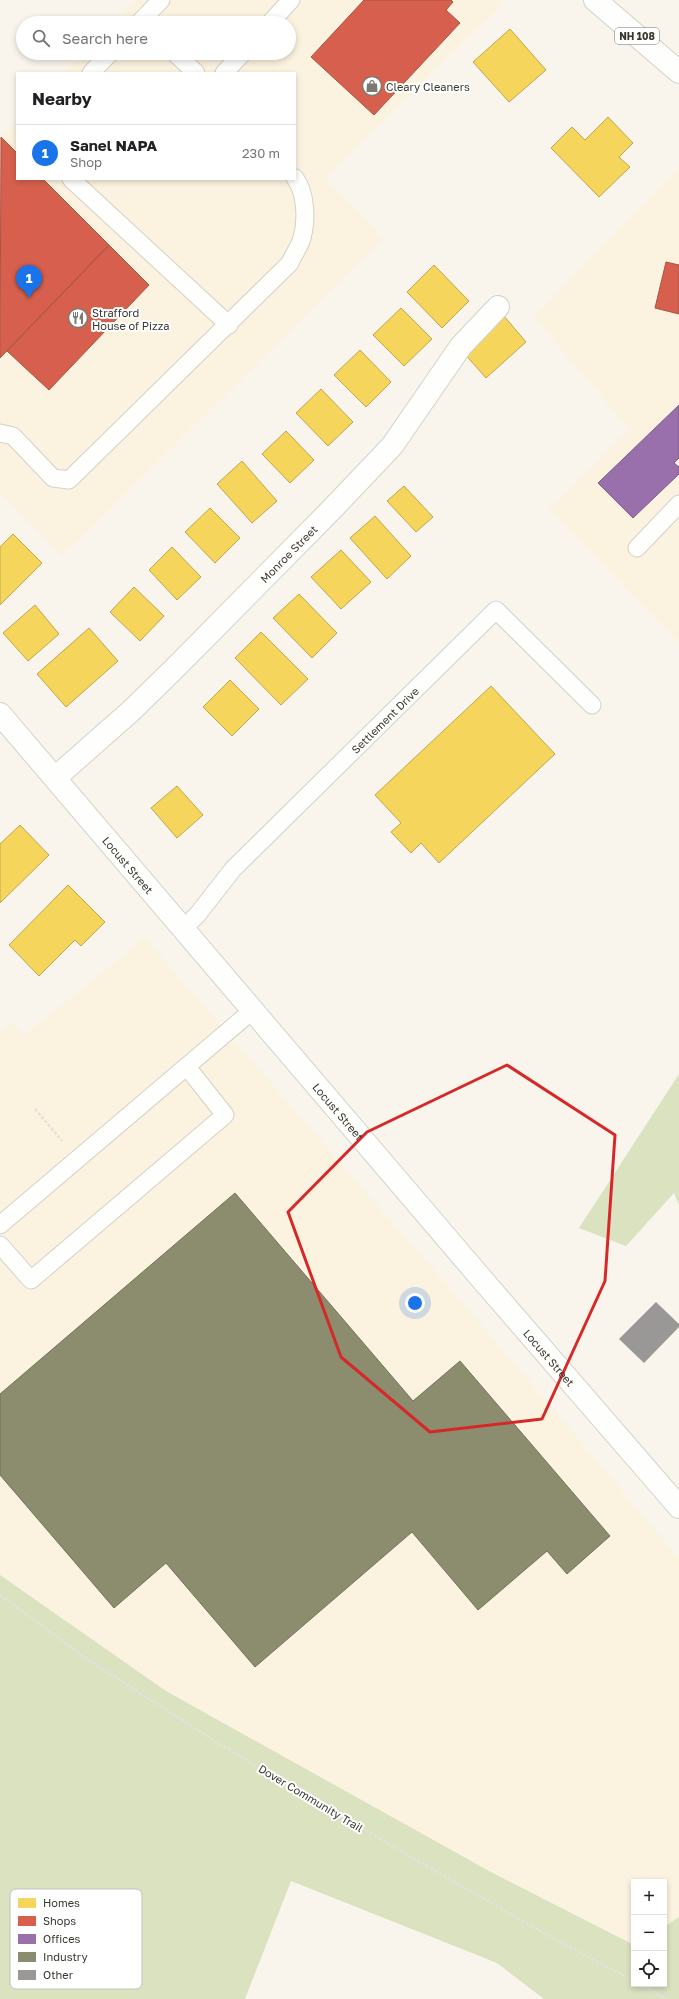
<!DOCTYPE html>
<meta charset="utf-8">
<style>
body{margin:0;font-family:"Golos Text",sans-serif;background:#f6f6f6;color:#202124}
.controls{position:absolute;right:12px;bottom:12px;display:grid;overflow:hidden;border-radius:0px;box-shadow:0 2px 6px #0003}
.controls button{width:36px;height:36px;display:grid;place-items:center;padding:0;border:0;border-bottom:1px solid #e0e0e0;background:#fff;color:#202124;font:20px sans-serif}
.you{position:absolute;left:415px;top:1303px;width:14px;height:14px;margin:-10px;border:3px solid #fff;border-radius:50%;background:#1a73e8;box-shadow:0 0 0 6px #1a73e833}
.badge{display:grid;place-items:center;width:26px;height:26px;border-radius:50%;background:#1a73e8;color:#fff;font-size:13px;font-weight:700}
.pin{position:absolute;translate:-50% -33px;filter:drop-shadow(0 1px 2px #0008)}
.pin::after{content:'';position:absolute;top:21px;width:14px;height:12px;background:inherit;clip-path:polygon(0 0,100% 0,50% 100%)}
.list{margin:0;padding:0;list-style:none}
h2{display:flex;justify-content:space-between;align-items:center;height:52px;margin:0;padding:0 16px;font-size:17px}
h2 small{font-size:13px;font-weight:400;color:#757577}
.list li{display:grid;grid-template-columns:26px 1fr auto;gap:12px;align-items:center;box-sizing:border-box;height:56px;padding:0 16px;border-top:1px solid #e0e0e0}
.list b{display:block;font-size:15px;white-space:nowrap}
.list p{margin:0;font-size:13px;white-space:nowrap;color:#757577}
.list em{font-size:13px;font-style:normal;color:#757577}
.icon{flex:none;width:22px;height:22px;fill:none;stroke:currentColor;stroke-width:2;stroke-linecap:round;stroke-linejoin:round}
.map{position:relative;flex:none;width:679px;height:1999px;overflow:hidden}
.search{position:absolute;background:#fff;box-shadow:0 2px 6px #0003;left:16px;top:16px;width:280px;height:44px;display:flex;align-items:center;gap:10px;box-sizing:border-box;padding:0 14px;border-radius:22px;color:#757577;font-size:15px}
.panel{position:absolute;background:#fff;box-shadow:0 2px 6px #0003;left:16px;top:72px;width:280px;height:108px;border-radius:0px}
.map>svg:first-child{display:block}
</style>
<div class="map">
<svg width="679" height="1999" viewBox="0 0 679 1999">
<rect width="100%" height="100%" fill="#f9f5ec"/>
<!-- built -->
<path fill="#fbf2df" d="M136,0H500L504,3L381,122L326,179L384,238L62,556L0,493V138L17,121V179H295V73H64L84,53H289V23H113Z
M679,167V642L549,510L629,429L534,317Z
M144,937L475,1317L679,1558V1917L664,1927V1882H634V1945L489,1871L166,1691L0,1575V1032L13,1023L24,1035L138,944Z"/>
<!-- green -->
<path fill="#dae2c0" d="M679,1074V1205L674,1193L626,1246L579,1228Z
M0,1575L166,1691L489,1871L634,1945V1984H664V1927L679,1917V1999H544L497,1963L291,1881L245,1999H0Z"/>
<!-- homes -->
<path fill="#f6d55c" stroke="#bea64e" d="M510,29L546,70L509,102L473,62Z
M608,117L633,143L619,157L630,167L599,197L551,148L572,127L585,140Z
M434,265L469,301L442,328L407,292Z
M401,308L432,339L404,366L373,335Z
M504,316L526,342L486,378L463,352Z
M360,350L391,382L366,407L334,375Z
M321,389L353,422L328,446L296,413Z
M286,431L314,460L290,483L262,454Z
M242,461L277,501L252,523L217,484Z
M404,486L433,517L416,532L387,501Z
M210,508L240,538L215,563L185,532Z
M375,516L411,556L387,579L350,538Z
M13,534L42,563L0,605V547Z
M172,547L201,577L177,600L149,570Z
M341,550L371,582L341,609L311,577Z
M134,587L164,616L140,641L110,612Z
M299,594L337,633L312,658L273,618Z
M35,605L59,634L28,661L3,633Z
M89,628L118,661L66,707L37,674Z
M261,632L308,679L281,705L235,658Z
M230,680L259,709L232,736L203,707Z
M491,686L555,754L439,863L421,843L411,853L391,832L401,823L375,795Z
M177,786L203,815L177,838L151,808Z
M20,825L49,855L0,903V844Z
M68,885L105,922L81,946L75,940L39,976L9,945Z"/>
<!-- shops -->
<path fill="#d6604d" stroke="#a75444" d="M364,0H451L453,2L446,10L460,23L374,115L311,57Z
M1,137L17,153V179H43L109,245L0,358Z
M109,245L149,285L49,390L7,351Z
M666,262L679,265V314L655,308Z"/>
<!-- offices -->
<path fill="#9970ab" stroke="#7c5f86" d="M679,405V458L674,463L679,467V474L633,518L598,483Z"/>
<!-- industry -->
<path fill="#8c8c6e" stroke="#73725b" d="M235,1193L413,1401L460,1361L610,1536L567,1574L547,1551L478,1610L412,1532L255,1667L166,1563L114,1608L0,1475V1394Z"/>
<!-- building -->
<path fill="#9a9897" d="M656,1302L679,1324V1327L644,1363L619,1339Z"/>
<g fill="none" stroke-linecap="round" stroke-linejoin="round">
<defs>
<g id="service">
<path d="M139,23L161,0"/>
<path d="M270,23L291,0"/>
<path d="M175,53L196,73"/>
<path d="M91,73L110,53"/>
<path d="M224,73L243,53"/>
<path d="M71,179L229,325"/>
<path d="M0,433L13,436L53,478L69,480L290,263C293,255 300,246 302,238C307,220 306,193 295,178"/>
<path d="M637,548L679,504"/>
<path id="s1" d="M183,929L198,914L233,869L496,610L592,705"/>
<path d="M0,1225L253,1010"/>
<path d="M0,1245L31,1280L225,1115L187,1067"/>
</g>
<g id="minor">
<path id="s2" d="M55,778L131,711L178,665L333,508L392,446L461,346L498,307"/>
</g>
<g id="tertiary">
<path id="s3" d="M0,714L480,1277L679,1507"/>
</g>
<path id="primary" d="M595,0L679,72"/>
</defs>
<!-- service casing -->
<use href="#service" stroke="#d4d1c9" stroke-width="19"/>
<!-- minor casing -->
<use href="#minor" stroke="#d4d1c9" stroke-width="24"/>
<!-- tertiary casing -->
<use href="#tertiary" stroke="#d4d1c9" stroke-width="24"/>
<!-- primary casing -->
<use href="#primary" stroke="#d4d1c9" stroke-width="24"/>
<!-- path -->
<path stroke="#e3e1de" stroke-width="2.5" stroke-dasharray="3 2" stroke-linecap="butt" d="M35,1109L62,1141
M0,1595L87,1659L221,1745L342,1817L547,1935L634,1981
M639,1984L667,1999"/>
<!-- service -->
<use href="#service" stroke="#fefefc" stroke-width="17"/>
<!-- minor -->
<use href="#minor" stroke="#fefefc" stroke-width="22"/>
<!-- tertiary -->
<use href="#tertiary" stroke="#fefefc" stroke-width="22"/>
<!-- primary -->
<use href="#primary" stroke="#fefefc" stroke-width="22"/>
</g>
<!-- marked area -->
<path fill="none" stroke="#d62828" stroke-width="3" stroke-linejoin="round" d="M507,1065L615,1135L605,1281L542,1419L430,1432L341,1357L288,1212L367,1132Z"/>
<!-- icons -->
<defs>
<symbol id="shop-ring" viewBox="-11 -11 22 22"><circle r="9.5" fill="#fff" stroke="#7d7a71" stroke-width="1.5"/><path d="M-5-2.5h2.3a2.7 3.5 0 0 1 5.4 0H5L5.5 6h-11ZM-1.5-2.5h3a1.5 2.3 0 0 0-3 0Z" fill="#7d7a71"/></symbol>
<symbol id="restaurant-ring" viewBox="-11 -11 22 22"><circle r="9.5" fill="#fff" stroke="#7d7a71" stroke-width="1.5"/><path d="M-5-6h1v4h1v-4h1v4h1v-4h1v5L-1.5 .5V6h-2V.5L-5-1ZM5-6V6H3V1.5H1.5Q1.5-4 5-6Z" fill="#7d7a71"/></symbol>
</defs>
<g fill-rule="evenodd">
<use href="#shop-ring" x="361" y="75" width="22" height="22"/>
<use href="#restaurant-ring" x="67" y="307" width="22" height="22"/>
</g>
<g text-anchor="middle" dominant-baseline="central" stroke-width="4" stroke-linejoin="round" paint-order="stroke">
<!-- shield labels -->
<rect fill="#fff" stroke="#75736d" stroke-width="1" x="615" y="28" width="44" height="16" rx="3"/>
<g font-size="10" font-weight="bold" fill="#3a372f">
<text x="637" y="36">NH 108</text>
</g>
<!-- poi labels -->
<g font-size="11" fill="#3a372f" stroke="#fff" text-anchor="start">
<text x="386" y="86">Cleary Cleaners</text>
<text x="92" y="312">Strafford<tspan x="92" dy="13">House of Pizza</tspan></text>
</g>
<!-- street labels -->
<g font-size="11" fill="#3a372f" stroke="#fff">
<text stroke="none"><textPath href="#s2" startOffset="324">Monroe Street</textPath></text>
<text stroke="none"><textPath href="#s1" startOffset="291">Settlement Drive</textPath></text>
<text stroke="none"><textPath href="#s3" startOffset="198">Locust Street</textPath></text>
<text stroke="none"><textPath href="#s3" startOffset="522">Locust Street</textPath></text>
<text stroke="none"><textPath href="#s3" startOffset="846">Locust Street</textPath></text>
<text transform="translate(311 1798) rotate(31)">Dover Community Trail</text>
</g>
</g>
<!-- legend -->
<rect x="10" y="1889" width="132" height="100" rx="6" fill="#fff" stroke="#c4c3c1" stroke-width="1"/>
<rect x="18" y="1898" width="18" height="10" fill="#f6d55c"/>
<rect x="18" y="1916" width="18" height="10" fill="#d6604d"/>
<rect x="18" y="1934" width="18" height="10" fill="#9970ab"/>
<rect x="18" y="1952" width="18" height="10" fill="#8c8c6e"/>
<rect x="18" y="1970" width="18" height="10" fill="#9a9897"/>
<g font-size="11" fill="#3a372f">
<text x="43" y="1907">Homes</text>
<text x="43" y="1925">Shops</text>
<text x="43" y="1943">Offices</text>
<text x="43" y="1961">Industry</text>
<text x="43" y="1979">Other</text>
</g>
</svg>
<div class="controls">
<button>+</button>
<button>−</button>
<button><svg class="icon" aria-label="locate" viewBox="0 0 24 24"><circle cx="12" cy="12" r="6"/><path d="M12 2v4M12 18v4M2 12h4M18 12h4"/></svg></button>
</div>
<div class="you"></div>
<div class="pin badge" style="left:29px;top:298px">1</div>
<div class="search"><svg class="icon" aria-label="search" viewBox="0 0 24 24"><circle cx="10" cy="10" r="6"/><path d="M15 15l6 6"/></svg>Search here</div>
<section class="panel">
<h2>Nearby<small></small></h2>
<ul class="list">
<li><span class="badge">1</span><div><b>Sanel NAPA</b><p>Shop</p></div><em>230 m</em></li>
</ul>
</section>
</div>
